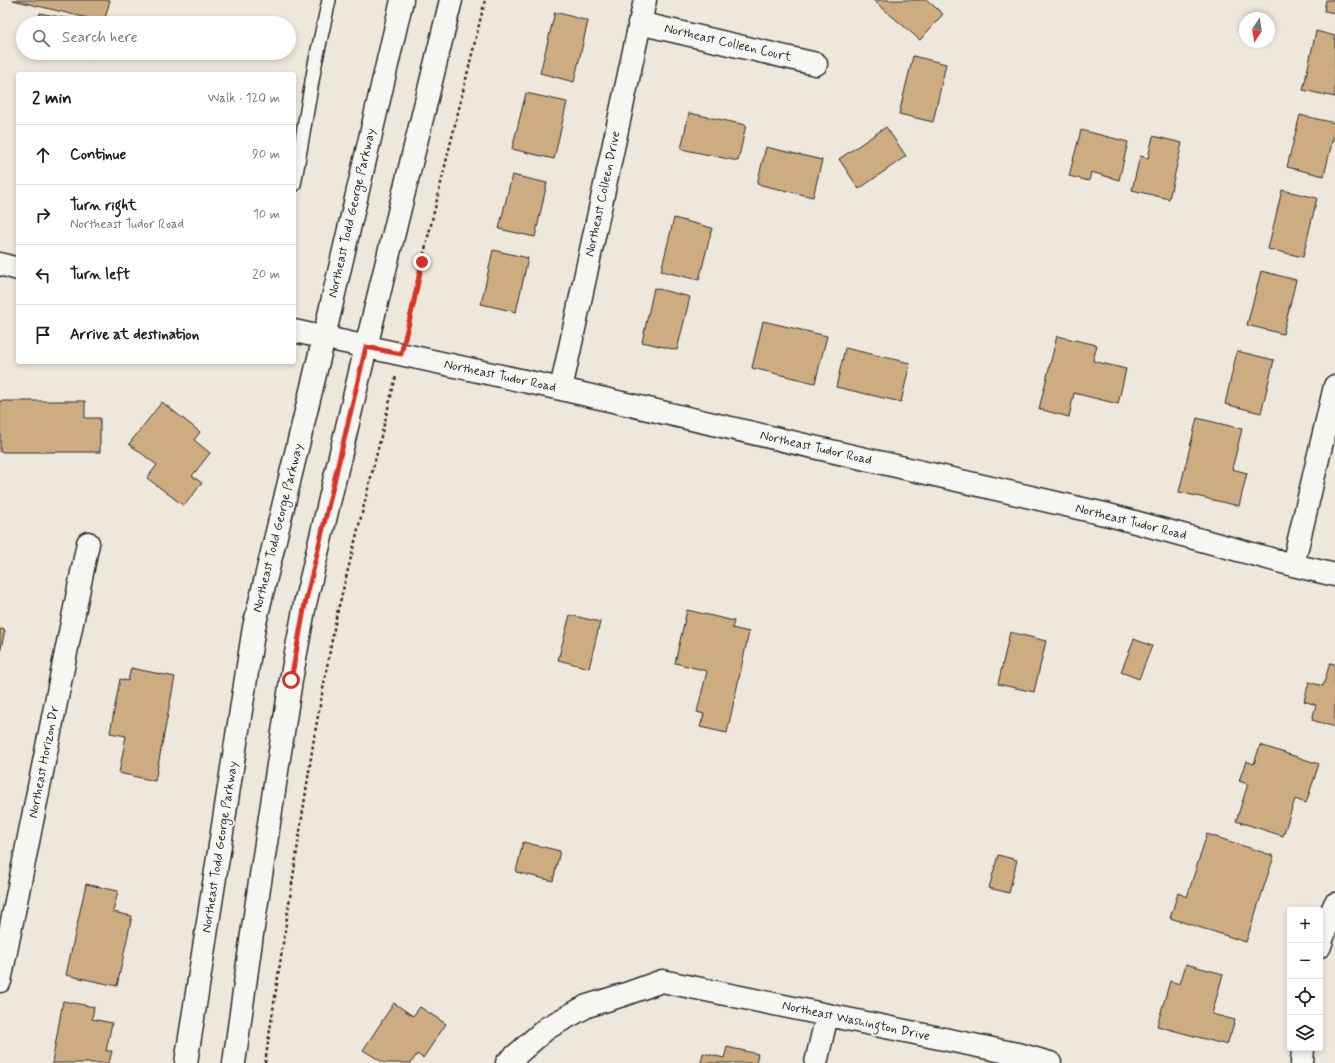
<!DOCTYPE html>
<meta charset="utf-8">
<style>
body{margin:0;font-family:Mynerve,sans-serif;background:#f2f2f2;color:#202124}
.controls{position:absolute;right:12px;bottom:12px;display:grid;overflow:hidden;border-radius:4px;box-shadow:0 2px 6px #0003}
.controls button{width:36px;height:36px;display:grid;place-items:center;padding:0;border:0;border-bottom:1px solid #e0e0e0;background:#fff;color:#202124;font:20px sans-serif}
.compass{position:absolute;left:1239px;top:12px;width:36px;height:36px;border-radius:50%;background:#fff;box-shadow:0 2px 6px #0003;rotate:192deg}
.stop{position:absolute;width:12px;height:12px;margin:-9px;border:3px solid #d93025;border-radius:50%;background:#fff}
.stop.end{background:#d93025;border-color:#fff;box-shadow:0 1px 4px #0008}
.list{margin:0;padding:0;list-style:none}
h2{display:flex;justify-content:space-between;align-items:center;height:52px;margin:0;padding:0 16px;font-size:17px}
h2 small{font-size:13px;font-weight:400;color:#757577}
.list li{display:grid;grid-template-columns:26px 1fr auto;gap:12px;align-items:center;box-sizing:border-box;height:60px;padding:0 16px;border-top:1px solid #e0e0e0}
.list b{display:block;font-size:15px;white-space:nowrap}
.list p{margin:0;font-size:13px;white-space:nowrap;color:#757577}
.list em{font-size:13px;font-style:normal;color:#757577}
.icon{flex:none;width:22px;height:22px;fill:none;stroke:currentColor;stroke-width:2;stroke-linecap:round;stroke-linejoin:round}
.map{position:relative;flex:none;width:1335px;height:1063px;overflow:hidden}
.search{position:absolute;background:#fff;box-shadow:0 2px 6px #0003;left:16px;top:16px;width:280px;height:44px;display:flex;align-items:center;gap:10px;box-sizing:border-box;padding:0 14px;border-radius:22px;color:#757577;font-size:15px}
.panel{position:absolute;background:#fff;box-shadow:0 2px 6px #0003;left:16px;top:72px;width:280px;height:292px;border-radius:4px}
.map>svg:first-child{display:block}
</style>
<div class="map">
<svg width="1335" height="1063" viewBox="0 0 1335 1063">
<rect width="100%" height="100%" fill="#eee7db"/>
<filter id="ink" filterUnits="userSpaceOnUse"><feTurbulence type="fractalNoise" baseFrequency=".025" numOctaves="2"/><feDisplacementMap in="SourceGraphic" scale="8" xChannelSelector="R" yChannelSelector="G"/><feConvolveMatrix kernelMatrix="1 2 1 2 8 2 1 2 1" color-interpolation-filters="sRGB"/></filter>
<g filter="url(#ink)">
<!-- building -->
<path fill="#ceac81" stroke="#2b2b2b" d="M13,0H110L104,22Z
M873,0H927L943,14L920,40Z
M1326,0H1335V13L1324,11Z
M555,12L588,21L574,82L540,73Z
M40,13L89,23H38Z
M1316,31L1335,36V97L1303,90Z
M60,53H90L89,59Z
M913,56L946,64L933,122L899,114Z
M526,93L567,102L554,159L512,149Z
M689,113L746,125L738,161L681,149Z
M1300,115L1335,123V130L1324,176L1287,167Z
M886,127L906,156L859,189L839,159Z
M1081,130L1128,142L1119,180L1091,172L1089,181L1069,176Z
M1153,136L1182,143L1169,199L1132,190L1140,156L1148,158Z
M766,147L822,160L813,197L757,184Z
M512,175L547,183L535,237L499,229Z
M1282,190L1317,198L1303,257L1268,249Z
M674,218L712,228L699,280L661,271Z
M493,250L528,258L516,312L481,304Z
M1261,271L1296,280L1283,334L1247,325Z
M654,288L690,297L677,350L642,342Z
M763,321L827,336L815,383L752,368Z
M1057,336L1097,345L1093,361L1126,369L1118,404L1074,393L1069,417L1039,409Z
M845,348L910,363L901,402L836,387Z
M1237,351L1274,360L1261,413L1225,404Z
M0,401H85V418H100V452H0Z
M162,402L200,432L194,440L210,453L192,476L202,483L184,506L147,478L157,465L129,444Z
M1197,418L1242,429L1232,469L1247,473L1239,506L1179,492Z
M687,610L734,621L732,628L749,632L727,733L700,727L704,714L697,712L707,671L675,663Z
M570,615L600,622L589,668L558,660Z
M0,629L5,630L0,653Z
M1010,632L1046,641L1034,692L998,684Z
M1134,639L1152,646L1139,679L1121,672Z
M1330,663L1335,664V727L1312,720L1316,705L1304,701L1309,682L1323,686Z
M131,668L175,677L155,781L119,773L126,736L110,733L120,679L128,681Z
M1260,745L1319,764L1306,803L1295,799L1283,836L1236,821L1248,784L1239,781L1246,761L1254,764Z
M1207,834L1274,856L1246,942L1170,918L1178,893L1187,897Z
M523,842L560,851L553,881L516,872Z
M998,855L1017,860L1009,893L989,888Z
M86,884L118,891L113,912L132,916L117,986L66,975Z
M1186,964L1223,974L1212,1014L1235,1020L1227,1045L1157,1026L1170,981L1180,984Z
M63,1001L94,1007L92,1019L112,1023L106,1051H112L109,1063H52Z
M394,1003L413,1016L420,1007L446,1024L423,1058L417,1054L411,1063H384L363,1050Z
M727,1047L758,1054L756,1063H701L703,1053L724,1058Z"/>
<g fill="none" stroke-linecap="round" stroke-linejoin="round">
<defs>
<path id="lane" d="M294,185L315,64L329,0"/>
<path id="street" d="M639,23L816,64
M0,264L18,269
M294,331L561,389L1109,515L1293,565L1335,575
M561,389L645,0
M1293,565L1335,386
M1320,946L1330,915L1335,904
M0,981L88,543
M507,1063L547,1028L587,1006L623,995L662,981L1022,1055L1050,1063
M816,1063L827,1015
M1302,1063L1303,1048"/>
<path id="secondary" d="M186,1063L254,627L324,337L402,0
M234,1063L252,934L291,680L305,604L366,347L451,0"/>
</defs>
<!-- lane casing -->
<use href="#lane" stroke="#2b2b2b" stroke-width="16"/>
<!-- street casing -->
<use href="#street" stroke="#2b2b2b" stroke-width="25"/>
<!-- secondary casing -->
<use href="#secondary" stroke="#2b2b2b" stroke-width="25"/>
<!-- path -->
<path stroke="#2b2b2b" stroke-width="2.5" stroke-dasharray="3 3" stroke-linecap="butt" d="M407,331L413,306L422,262L485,0
M265,1063L314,738L336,618L396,376"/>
<!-- lane -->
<use href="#lane" stroke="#f6f6f2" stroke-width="13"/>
<!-- street -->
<use href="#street" stroke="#f6f6f2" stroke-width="22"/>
<!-- secondary -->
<use href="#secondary" stroke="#f6f6f2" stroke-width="22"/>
</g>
</g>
<g fill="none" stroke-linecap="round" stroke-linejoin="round" filter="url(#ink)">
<!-- route -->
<path stroke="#d93025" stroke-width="5" d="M291,680L305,604L366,347L401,354L413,306L422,262"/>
</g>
<g text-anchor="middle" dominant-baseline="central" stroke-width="3.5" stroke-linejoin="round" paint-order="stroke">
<!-- street labels -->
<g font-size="13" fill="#2b2b2b" stroke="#f6f6f2">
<text transform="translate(728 43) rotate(13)">Northeast Colleen Court</text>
<text transform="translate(603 194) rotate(-78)">Northeast Colleen Drive</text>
<text transform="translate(352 213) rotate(-77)">Northeast Todd George Parkway</text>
<text transform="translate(500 376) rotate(12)">Northeast Tudor Road</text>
<text transform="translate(816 448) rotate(13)">Northeast Tudor Road</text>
<text transform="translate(1131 522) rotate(14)">Northeast Tudor Road</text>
<text transform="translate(278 528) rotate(-76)">Northeast Todd George Parkway</text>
<text transform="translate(44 762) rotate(-79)">Northeast Horizon Dr</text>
<text transform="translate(220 847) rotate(-81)">Northeast Todd George Parkway</text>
<text transform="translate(856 1021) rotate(12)">Northeast Washington Drive</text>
</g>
</g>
</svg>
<div class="controls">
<button>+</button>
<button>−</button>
<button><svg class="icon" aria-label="locate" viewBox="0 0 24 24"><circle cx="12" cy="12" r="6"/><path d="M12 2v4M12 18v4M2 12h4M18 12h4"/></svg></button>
<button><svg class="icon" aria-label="layers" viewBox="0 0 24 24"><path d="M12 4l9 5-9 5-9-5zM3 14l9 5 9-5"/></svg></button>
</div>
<svg class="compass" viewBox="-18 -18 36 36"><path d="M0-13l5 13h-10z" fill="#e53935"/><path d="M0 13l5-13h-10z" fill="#757577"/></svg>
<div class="stop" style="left:291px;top:680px"></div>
<div class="stop end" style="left:422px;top:262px"></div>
<div class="search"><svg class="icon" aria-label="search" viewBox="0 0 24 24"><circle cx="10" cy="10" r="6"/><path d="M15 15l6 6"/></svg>Search here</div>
<section class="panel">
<h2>2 min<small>Walk · 120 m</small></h2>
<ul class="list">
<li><svg class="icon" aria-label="ahead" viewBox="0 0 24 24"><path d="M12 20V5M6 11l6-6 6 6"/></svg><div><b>Continue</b></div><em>90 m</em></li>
<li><svg class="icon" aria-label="right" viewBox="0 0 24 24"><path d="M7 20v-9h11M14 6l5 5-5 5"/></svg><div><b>Turn right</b><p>Northeast Tudor Road</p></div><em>10 m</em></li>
<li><svg class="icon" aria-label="left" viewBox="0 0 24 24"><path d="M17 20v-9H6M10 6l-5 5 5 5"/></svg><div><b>Turn left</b></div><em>20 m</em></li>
<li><svg class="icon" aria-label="arrive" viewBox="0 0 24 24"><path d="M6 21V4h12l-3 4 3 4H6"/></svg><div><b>Arrive at destination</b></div></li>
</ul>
</section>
</div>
